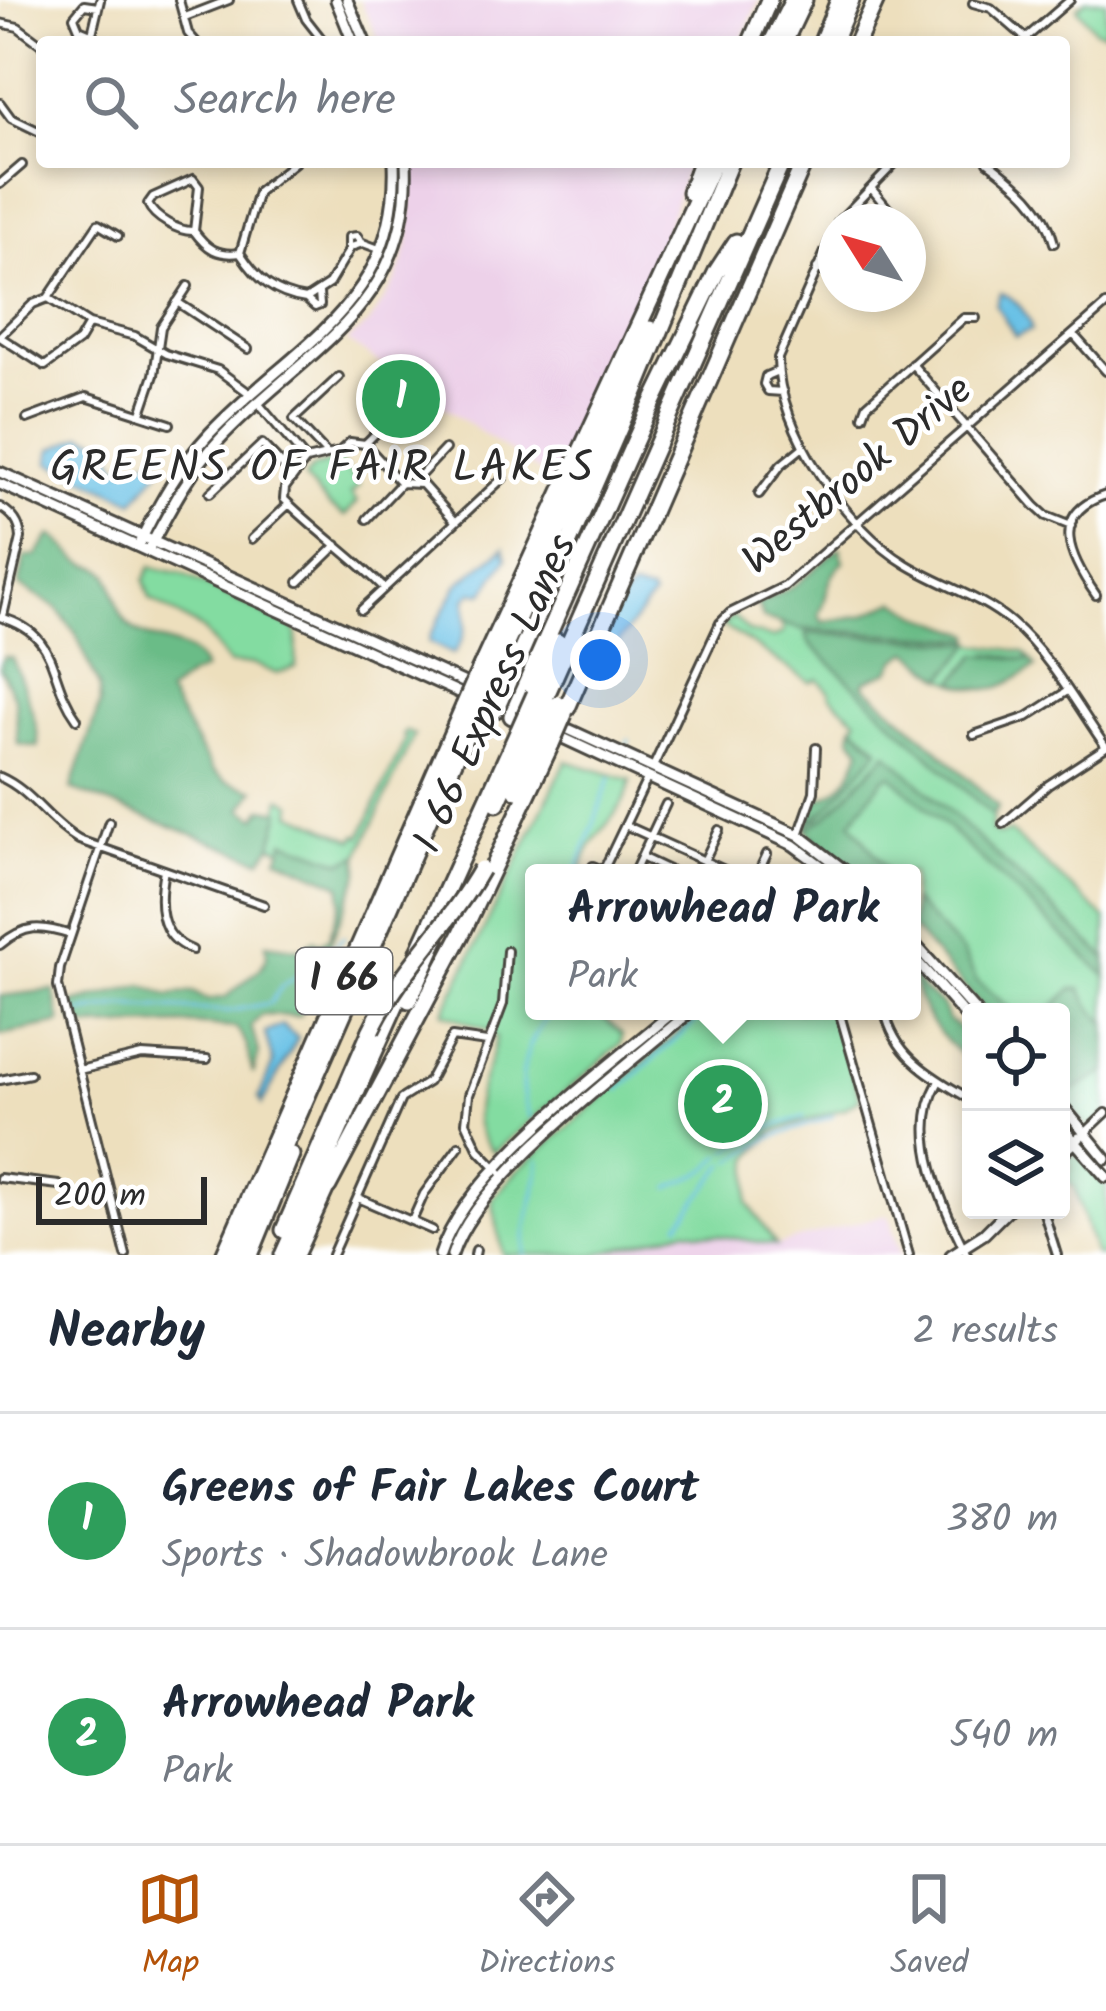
<!DOCTYPE html>
<meta charset="utf-8">
<style>
body{margin:0;font-family:Kalam,sans-serif;background:#f2f2f3;color:#1f2937}
.controls{position:absolute;right:36px;bottom:36px;display:grid;overflow:hidden;border-radius:12px;box-shadow:0 6px 18px #0003}
.controls button{width:108px;height:108px;display:grid;place-items:center;padding:0;border:0;border-bottom:3px solid #e0e1e3;background:#fff;color:#1f2937;font:60px sans-serif}
.compass{position:absolute;left:818px;top:204px;width:108px;height:108px;border-radius:50%;background:#fff;box-shadow:0 6px 18px #0003;rotate:307deg}
.scale{position:absolute;left:36px;bottom:30px;width:171px;box-sizing:border-box;padding-left:12px;border:6px solid #2b2b2b;border-top:0;font-size:33px;line-height:42px;white-space:nowrap;color:#2b2b2b;-webkit-text-stroke:9px #fff;paint-order:stroke}
.you{position:absolute;left:600px;top:660px;width:42px;height:42px;margin:-30px;border:9px solid #fff;border-radius:50%;background:#1a73e8;box-shadow:0 0 0 18px #1a73e833}
.badge{display:grid;place-items:center;width:78px;height:78px;border-radius:50%;background:#b45309;color:#fff;font-size:39px;font-weight:700}
.pin{position:absolute;translate:-50% -50%;border:6px solid #fff;box-shadow:0 3px 12px #0006}
.popup{position:absolute;left:525px;top:864px;width:396px;height:156px;box-sizing:border-box;display:grid;place-content:center;border-radius:12px;background:#fff;filter:drop-shadow(0 3px 9px #0005);font-size:39px;white-space:nowrap;color:#747a83}
.popup b{font-size:45px;color:#1f2937}
.popup::after{content:'';position:absolute;left:50%;top:100%;margin-left:-24px;border:24px solid transparent;border-top-color:#fff}
.list{margin:0;padding:0;list-style:none}
h2{display:flex;justify-content:space-between;align-items:center;height:156px;margin:0;padding:0 48px;font-size:51px}
h2 small{font-size:39px;font-weight:400;color:#747a83}
.list li{display:grid;grid-template-columns:78px 1fr auto;gap:36px;align-items:center;box-sizing:border-box;height:216px;padding:0 48px;border-top:3px solid #e0e1e3}
.list b{display:block;font-size:45px;white-space:nowrap}
.list p{margin:0;font-size:39px;white-space:nowrap;color:#747a83}
.list em{font-size:39px;font-style:normal;color:#747a83}
.icon{flex:none;width:66px;height:66px;fill:none;stroke:currentColor;stroke-width:2;stroke-linecap:round;stroke-linejoin:round}
.map{position:relative;flex:none;width:1106px;height:1255px;overflow:hidden}
.search{position:absolute;background:#fff;box-shadow:0 6px 18px #0003;left:36px;right:36px;top:36px;height:132px;display:flex;align-items:center;gap:30px;box-sizing:border-box;padding:0 42px;border-radius:12px;color:#747a83;font-size:45px}
.sheet{height:588px;background:#fff}
nav{display:flex;justify-content:space-around;align-items:center;box-sizing:border-box;height:168px;border-top:3px solid #e0e1e3;background:#fff;font-size:33px;color:#747a83}
nav a{display:grid;justify-items:center;gap:6px}
nav .on{color:#b45309}
.map>svg:first-child{display:block}
</style>
<div class="map">
<svg width="1106" height="1255" viewBox="0 0 1106 1255">
<rect width="100%" height="100%" fill="#fff"/>
<filter id="ink" filterUnits="userSpaceOnUse"><feTurbulence type="fractalNoise" baseFrequency=".00833" numOctaves="2"/><feDisplacementMap in="SourceGraphic" scale="24" xChannelSelector="R" yChannelSelector="G"/><feConvolveMatrix kernelMatrix="1 2 1 2 8 2 1 2 1" color-interpolation-filters="sRGB"/></filter>
<filter id="wash" filterUnits="userSpaceOnUse"><feTurbulence type="fractalNoise" baseFrequency=".004" numOctaves="4" result="noise"/><feDisplacementMap in="SourceGraphic" scale="48" xChannelSelector="R" yChannelSelector="G"/><feGaussianBlur stdDeviation="2.7" result="paint"/><feColorMatrix in="noise" values="0 0 0 0 0 0 0 0 0 0 0 0 0 0 0 0 0 1.4 0 .05"/><feComposite in="paint" operator="in"/></filter>
<g filter="url(#wash)">
<rect width="100%" height="100%" fill="#eddfbd"/>
<!-- built -->
<path fill="#edd1e9" d="M360,0H759L741,42H380Z
M414,162H688L653,273L560,486L347,341L369,324L397,279L409,241Z
M888,1214L900,1255H594L685,1230L776,1245Z"/>
<!-- green -->
<path fill="#83dca1" stroke="#578466" stroke-width="3" d="M1086,0H1106V33L1095,30L1077,8Z
M338,459L360,485L351,494L357,502L345,516L329,506L304,478L313,468Z
M151,567L183,574L294,628L297,635L296,667L277,674L254,664H229L203,630L150,599L144,580Z
M733,616L749,632L773,638L784,632L781,623L801,629L972,639L974,644L1024,652L1031,660C986,654 982,643 954,682L943,678L972,643L806,634L809,643L993,816L991,830L999,835L1010,832L1106,919V1113L1089,1129L1061,1097V1012H987L912,926V873H855L811,838L835,816L886,754L827,816L807,829L808,823L820,816L878,747L853,725L857,720L829,695L830,692L818,679L810,682L722,625Z
M405,731L414,735L359,855L342,862L286,842L282,849L272,845L281,798L293,804L292,813L354,840L356,835L361,836L406,738L403,736Z
M566,761L631,780C625,818 585,834 582,873H534V1011H601L600,1015L622,1034L621,1044L494,1152C456,1119 489,1078 496,1037L487,1030L443,1013Z
M703,1011H832L860,1099L843,1109L772,1132L750,1159L748,1202L776,1245L685,1230L594,1255H503L492,1199L517,1171Z
M1074,1155H1080L1106,1186V1255H1095L1074,1187L1067,1180L1072,1166L1067,1160Z"/>
<!-- forest -->
<path fill="#6abc87" stroke="#4a7459" stroke-width="3" d="M51,535C65,542 68,551 79,560C90,568 104,564 110,578C117,595 116,616 133,629C155,646 193,639 204,670L188,677L167,693L212,770L226,781L255,790L242,809L257,818L263,808L281,811L272,845L261,860L71,789L100,704L99,686L76,634L57,608L19,585L25,557L37,555Z
M840,548L844,562C823,581 830,596 819,614L822,622L864,615L896,601L924,617L972,634V639L801,629L764,619L757,605L798,583Z
M806,633L973,643L943,678L910,651L896,660L890,671L865,681L863,685C910,724 955,764 998,807L993,816L809,643Z
M978,654L1031,660L1036,667C1002,687 993,697 954,682Z
M4,657L12,658C21,679 41,726 38,747L18,744L15,699L0,668Z
M853,725L879,750L827,809L808,823L816,800C842,793 853,775 861,749L851,736Z
M887,753L1106,958V976L891,775L883,779L851,822L889,873H858L811,835L807,829L827,816Z
M285,841L342,862L359,855V874L299,1016L262,1015L251,1026L259,1053L253,1074L246,1043L236,1028L192,1024L89,1027L73,1022V1003L143,985L168,995L193,992L207,1000L226,997L261,968L267,957L266,944L301,949L314,940L320,943L329,938L341,902V885L278,858Z
M912,900L963,953L977,981L1014,1012H986L912,928Z
M912,971L923,990L942,1005L948,1020L971,1036V1063C940,1039 917,1011 912,971Z
M1072,989H1081L1089,1005L1106,1023V1072L1061,1098V1012H1048Z
M54,990L61,1023L0,1035V996Z"/>
<!-- water -->
<path fill="#69c1e6" stroke="#4a7688" stroke-width="3" d="M1000,293C1013,295 1031,316 1031,330L1015,336L996,305Z
M83,435L108,443L117,464L123,468L153,458L160,461L161,468L134,501L49,462L52,449Z
M504,548L507,558L484,593L473,592L466,599C467,622 468,635 453,654L429,642L430,636L458,584Z
M632,589L651,593L653,597L612,650L603,652C606,631 615,601 632,589Z
M282,1025L298,1038L262,1104L259,1098L273,1063L265,1033Z"/>
<g fill="none" stroke-linecap="round" stroke-linejoin="round">
<!-- stream -->
<path stroke="#69c1e6" stroke-width="3" d="M627,745L629,740
M576,873L610,778
M73,1014L122,1006L230,1011L270,1003L283,985L306,971L344,937
M695,1022L708,1011
M619,1090L693,1024
M530,1117C513,1080 526,1040 553,1011
M728,1151L770,1127L804,1117
M732,1161L770,1138L833,1116
M670,1188L707,1170L722,1155
M679,1224L725,1164
M525,1255C522,1220 539,1196 539,1160"/>
</g>
</g>
<g filter="url(#ink)">
<g fill="none" stroke-linecap="round" stroke-linejoin="round">
<defs>
<path id="street" d="M179,0L188,33L196,42
M298,0L306,19L324,42
M973,3L991,8L1030,42
M185,17L229,0
M0,23L18,27L42,45
M91,34L79,29L74,17L84,5L98,7
M1026,38L1070,0
M90,42L100,0
M0,103L11,118L42,133
M988,162C1017,184 1045,206 1054,243
M0,184L22,165
M871,188L899,222
M838,222L896,162
M836,227L778,358C777,428 847,529 906,564C940,585 980,596 1011,622C1050,655 1077,706 1106,747
M194,231C179,232 154,218 148,204L153,197L193,179L199,187L194,231C207,249 218,256 240,253C258,280 274,294 306,299L329,284L351,247L363,243L379,249
M349,249V237L357,236L361,243
M240,253L258,192L295,162
M817,268L836,278
M48,298L98,224L118,236
M306,299L315,307L320,305L319,293
M177,302L248,349
M89,324L135,336L166,354L218,370L249,393
M1073,334L1106,371
M0,336L33,304L48,298
M0,337L45,366L79,341L89,324L48,298
M912,364L1035,506L1046,516L1071,526
M778,371L766,376L764,384L768,391L783,392
M258,403L306,460
M141,413L154,375L161,327L188,286
M863,416L867,405L964,318H976
M27,419L86,397L170,424
M365,444L396,413
M326,453L294,419L339,377
M306,460L339,452L350,442L365,444L401,483L422,484L455,521
M306,460L285,488L284,499C316,531 352,556 384,588
M414,482L445,449
M210,493L262,444L293,476
M759,494L781,465L803,447
M0,507C13,514 20,523 21,538L3,616
M367,519L401,483
M252,539L289,504
M299,582L337,545
M1096,595C1071,559 1047,514 1106,495
M361,610L503,478
M0,617C62,635 46,677 77,719
M974,735L1027,717L1066,692
M653,767L720,623L730,613L785,586L1106,305
M0,777C32,791 49,823 79,840L264,905
M109,822L60,968L58,986L126,1255
M1003,824L1048,785L1106,747
M625,825L731,873
M799,835L814,792L816,748
M641,857L675,873
M704,861L719,830
M593,866L610,873
M164,870C158,901 157,937 192,950
M635,870L666,804
M602,873L647,779
M699,873L700,870
M758,873L767,854
M0,945C25,924 41,925 71,935
M839,1011L909,1255
M885,1011C895,1059 934,1077 971,1100
M79,1070L142,1055L207,1059
M0,1080L30,1074
M938,1083C908,1134 943,1206 967,1255
M1086,1132L1106,1113
M503,1175L479,1150L466,1122L469,1095L503,1004L507,951
M0,1178L59,1185
M358,1198L432,1230
M1043,1210L1057,1255
M412,1221L424,1194L459,1146
M332,1255L401,1099L428,1082L452,1037L487,1042
M475,1255L476,1250"/>
<path id="secondary" d="M336,0L353,42
M347,0L365,42
M0,472L474,687
M0,484L471,698
M140,542C159,503 180,465 210,433C294,344 400,305 394,162
M150,547C171,508 190,471 220,439C305,349 413,307 406,162
M555,723L799,835L848,873
M552,733L793,845L831,873
M912,941L976,1012
M912,956L971,1022
M1061,1104L1106,1159
M1061,1126L1106,1177
M1061,1155L1079,1138
M440,1255C466,1170 605,1070 674,1011
M452,1255C476,1177 626,1067 691,1011
M951,1255L984,1234L1008,1210"/>
<path id="highway" d="M751,42L769,0
M772,42L793,0
M784,42L804,0
M822,42L839,0
M833,42L851,0
M857,42L876,0
M690,192L701,162
M477,676L714,162
M489,681L650,329
M535,694L558,642
M545,698L782,162
M567,708L804,162
M496,709L635,392L730,162
M512,716L643,423L717,271L736,242
M517,791L541,740
M497,803L528,734
M419,951L519,730
M409,1000L436,940
M328,1186L461,935L551,744
M284,1230L371,1030
M224,1255L464,706
M237,1255L476,711
M250,1255L291,1155
M283,1255L407,979
M295,1255L329,1181"/>
</defs>
<!-- street casing -->
<use href="#street" stroke="#484641" stroke-width="12"/>
<!-- secondary casing -->
<use href="#secondary" stroke="#484641" stroke-width="15"/>
<!-- highway casing -->
<use href="#highway" stroke="#484641" stroke-width="21"/>
<!-- street -->
<use href="#street" stroke="#fff" stroke-width="6"/>
<!-- secondary -->
<use href="#secondary" stroke="#fff" stroke-width="9"/>
<!-- highway -->
<use href="#highway" stroke="#fff" stroke-width="15"/>
<defs>
<path id="highway-bridge" d="M464,706L477,676
M476,711L489,681
M519,730L535,694
M528,734L545,698
M541,740L558,704
M551,744L564,714
M371,1030C399,971 449,926 481,869"/>
</defs>
<!-- highway-bridge casing -->
<use href="#highway-bridge" stroke="#484641" stroke-width="21" stroke-linecap="butt"/>
<!-- highway-bridge -->
<use href="#highway-bridge" stroke="#fff" stroke-width="15"/>
</g>
</g>
<g text-anchor="middle" dominant-baseline="central" stroke-width="9" stroke-linejoin="round" paint-order="stroke">
<!-- shield labels -->
<rect fill="#fff" stroke="#6b6b6b" stroke-width="3" x="296" y="948" width="96" height="66" rx="9"/>
<g font-size="39" font-weight="bold" fill="#2b2b2b">
<text x="344" y="981">I 66</text>
</g>
<!-- street labels -->
<g font-size="42" fill="#2b2b2b" stroke="#fff">
<text transform="translate(858 476) rotate(-40)">Westbrook Drive</text>
<text transform="translate(496 694) rotate(-66)">I 66 Express Lanes</text>
</g>
<!-- neighbourhood labels -->
<g font-size="45" letter-spacing="3" fill="#2b2b2b" stroke="#fff">
<text x="323" y="469">GREENS OF FAIR LAKES</text>
</g>
</g>
</svg>
<div class="controls">
<button><svg class="icon" aria-label="locate" viewBox="0 0 24 24"><circle cx="12" cy="12" r="6"/><path d="M12 2v4M12 18v4M2 12h4M18 12h4"/></svg></button>
<button><svg class="icon" aria-label="layers" viewBox="0 0 24 24"><path d="M12 4l9 5-9 5-9-5zM3 14l9 5 9-5"/></svg></button>
</div>
<svg class="compass" viewBox="-18 -18 36 36"><path d="M0-13l5 13h-10z" fill="#e53935"/><path d="M0 13l5-13h-10z" fill="#747a83"/></svg>
<div class="scale">200 m</div>
<div class="you"></div>
<div class="pin badge" style="left:401px;top:399px;background:#2e9e5b">1</div>
<div class="pin badge" style="left:723px;top:1104px;background:#2e9e5b">2</div>
<div class="popup"><b>Arrowhead Park</b>Park</div>
<div class="search"><svg class="icon" aria-label="search" viewBox="0 0 24 24"><circle cx="10" cy="10" r="6"/><path d="M15 15l6 6"/></svg>Search here</div>
</div>
<section class="sheet">
<h2>Nearby<small>2 results</small></h2>
<ul class="list">
<li><span class="badge" style="background:#2e9e5b">1</span><div><b>Greens of Fair Lakes Court</b><p>Sports · Shadowbrook Lane</p></div><em>380 m</em></li>
<li><span class="badge" style="background:#2e9e5b">2</span><div><b>Arrowhead Park</b><p>Park</p></div><em>540 m</em></li>
</ul>
</section>
<nav>
<a class="on"><svg class="icon" aria-label="map" viewBox="0 0 24 24"><path d="M3 6l6-2 6 2 6-2v14l-6 2-6-2-6 2zM9 4v14M15 6v14"/></svg>Map</a>
<a><svg class="icon" aria-label="directions" viewBox="0 0 24 24"><path d="M12 3l9 9-9 9-9-9zM9 14v-3h6M13 9l2 2-2 2"/></svg>Directions</a>
<a><svg class="icon" aria-label="saved" viewBox="0 0 24 24"><path d="M7 4h10v16l-5-4-5 4z"/></svg>Saved</a>
</nav>
